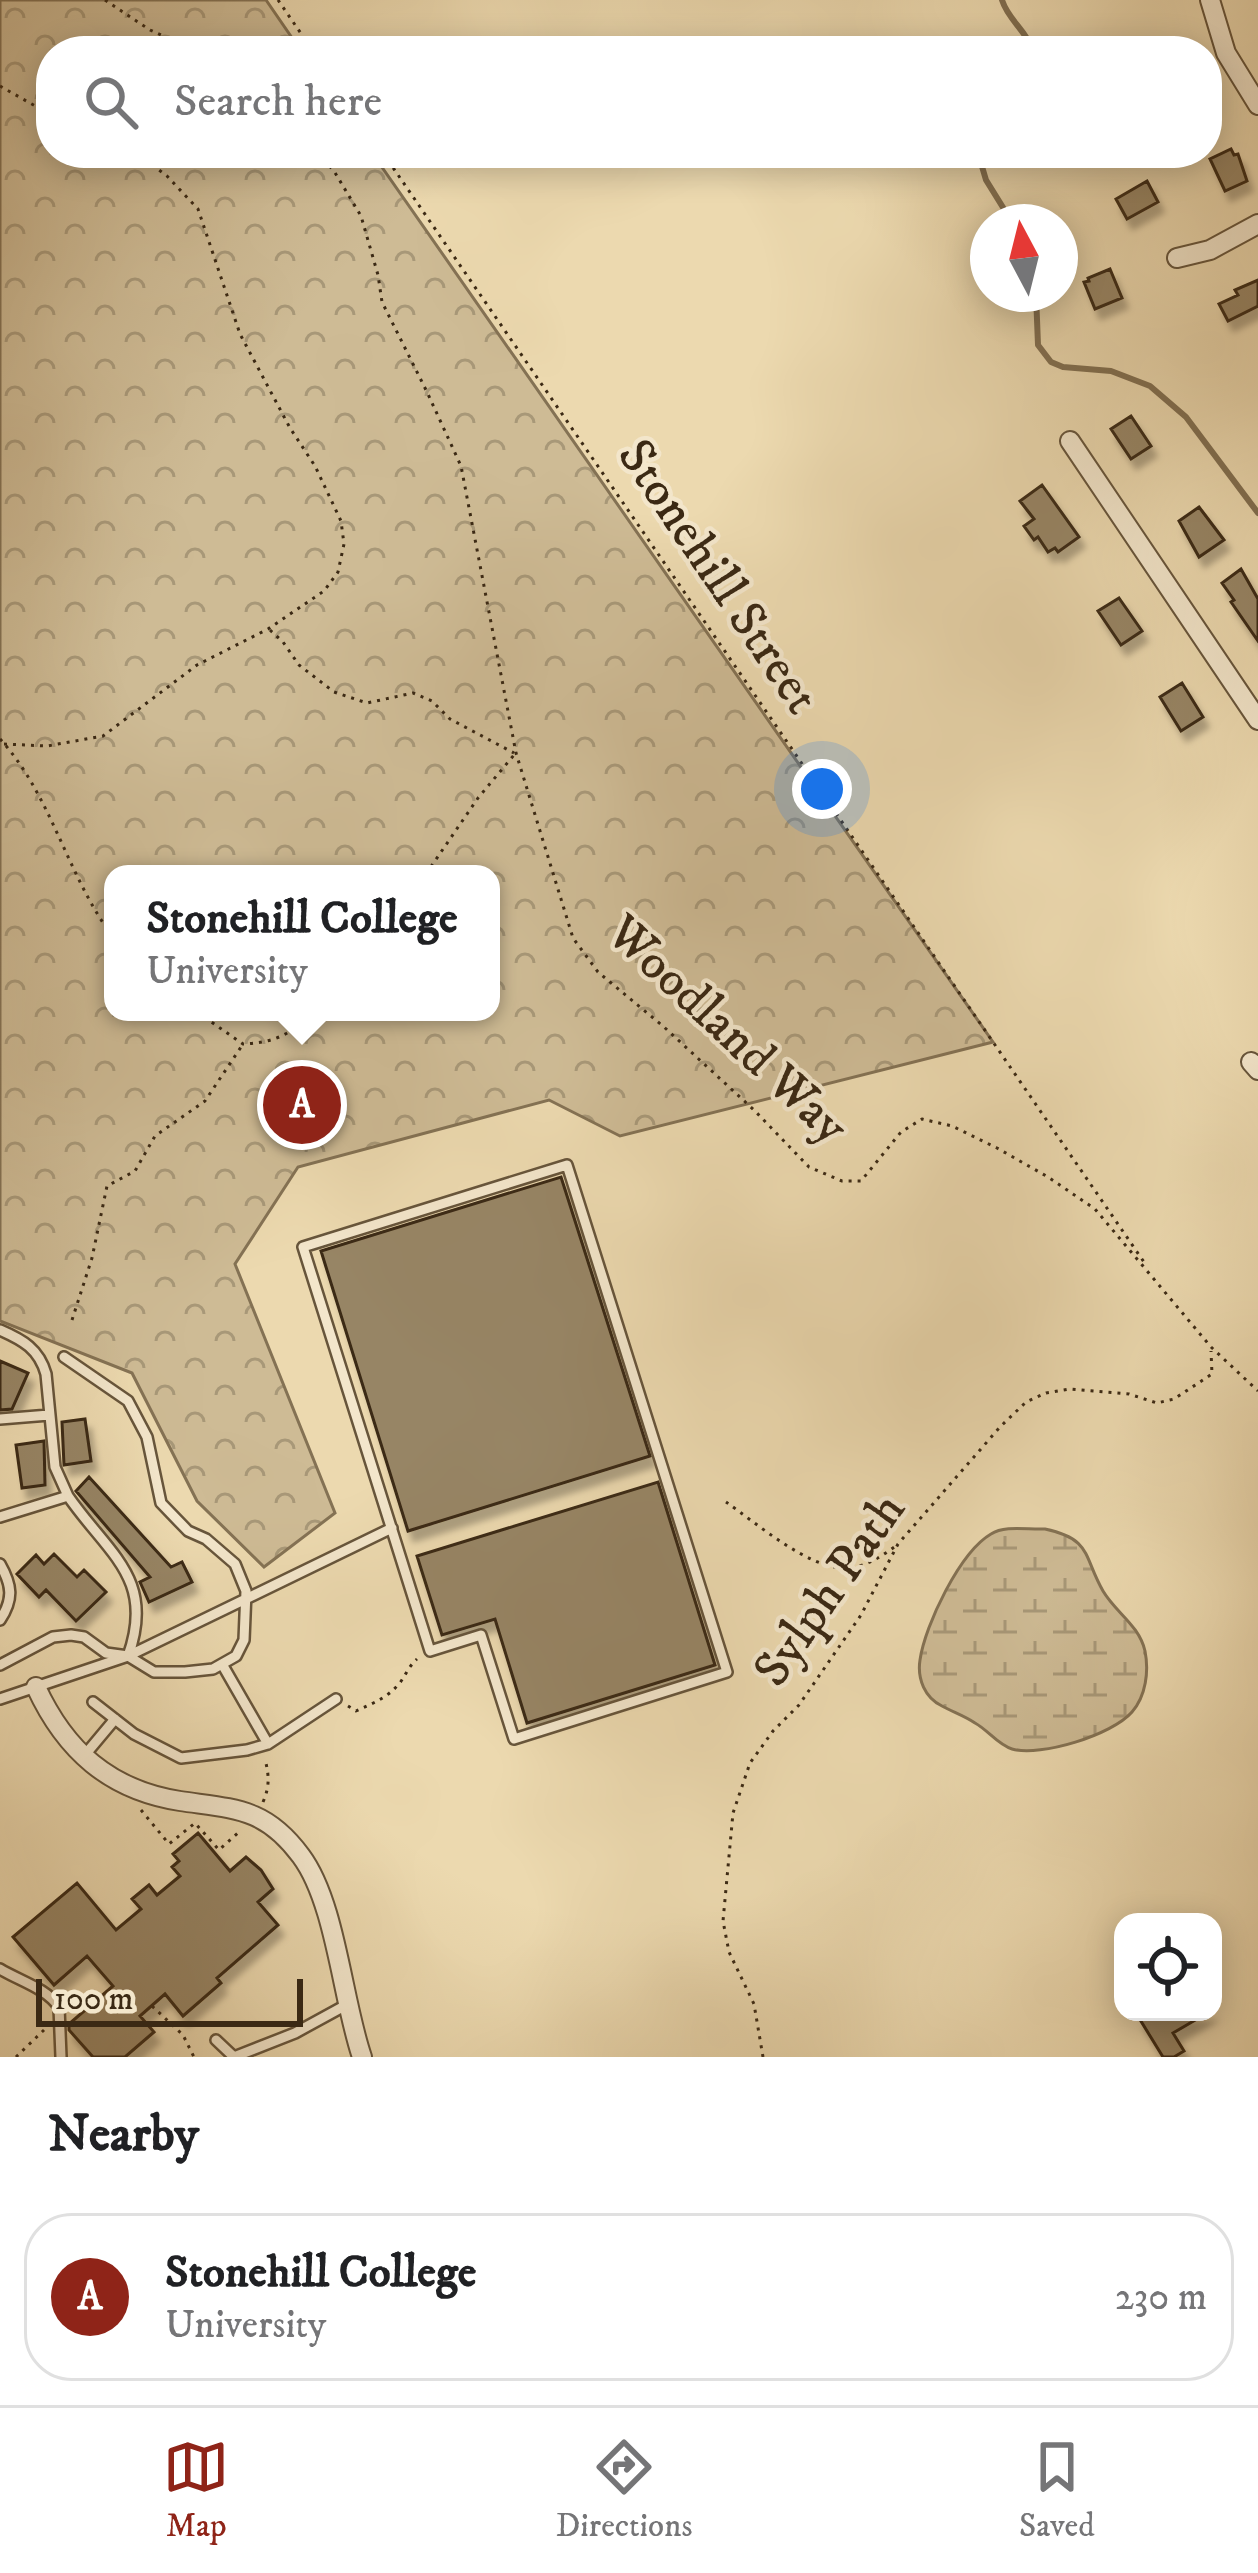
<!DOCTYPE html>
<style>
body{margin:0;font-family:"IM FELL DW Pica",serif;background:#f6f6f6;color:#202124}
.controls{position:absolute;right:36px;bottom:36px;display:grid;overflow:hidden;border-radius:24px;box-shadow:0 6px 30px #0003}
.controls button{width:108px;height:108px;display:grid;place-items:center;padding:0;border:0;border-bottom:3px solid #e0e0e0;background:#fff;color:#202124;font:60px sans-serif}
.compass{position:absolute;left:970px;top:204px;width:108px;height:108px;border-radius:50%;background:#fff;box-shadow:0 6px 30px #0003;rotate:353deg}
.scale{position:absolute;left:36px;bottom:30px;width:267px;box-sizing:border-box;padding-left:12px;border:6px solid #3b2914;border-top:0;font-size:33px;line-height:42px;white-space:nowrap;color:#3b2914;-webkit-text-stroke:9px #f3e6cb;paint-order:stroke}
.you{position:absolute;left:822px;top:789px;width:42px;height:42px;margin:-30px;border:9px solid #fff;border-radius:50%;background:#1a73e8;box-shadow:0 0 0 18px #1a73e833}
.badge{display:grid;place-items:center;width:78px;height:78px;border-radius:50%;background:#8f2418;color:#fff;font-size:39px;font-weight:700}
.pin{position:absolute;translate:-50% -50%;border:6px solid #fff;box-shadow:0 3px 12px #0006}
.popup{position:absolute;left:104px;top:865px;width:396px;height:156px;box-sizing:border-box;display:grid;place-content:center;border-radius:24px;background:#fff;filter:drop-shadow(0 3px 9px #0005);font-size:39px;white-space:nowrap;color:#757577}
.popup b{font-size:45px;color:#202124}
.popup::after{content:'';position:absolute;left:50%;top:100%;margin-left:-24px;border:24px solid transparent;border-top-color:#fff}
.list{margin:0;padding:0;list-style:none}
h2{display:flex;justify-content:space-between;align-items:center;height:156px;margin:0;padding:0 48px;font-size:51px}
h2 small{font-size:39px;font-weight:400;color:#757577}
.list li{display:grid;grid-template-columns:78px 1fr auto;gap:36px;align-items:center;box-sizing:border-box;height:168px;margin:0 24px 24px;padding:0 24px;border:3px solid #e0e0e0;border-radius:48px}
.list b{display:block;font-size:45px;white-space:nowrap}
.list p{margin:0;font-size:39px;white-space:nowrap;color:#757577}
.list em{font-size:39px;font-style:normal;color:#757577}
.icon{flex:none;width:66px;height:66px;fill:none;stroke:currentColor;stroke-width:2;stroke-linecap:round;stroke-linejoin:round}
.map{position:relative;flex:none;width:1258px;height:2057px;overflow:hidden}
.search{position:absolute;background:#fff;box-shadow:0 6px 30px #0003;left:36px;right:36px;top:36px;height:132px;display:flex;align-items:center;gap:30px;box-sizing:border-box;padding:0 42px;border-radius:48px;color:#757577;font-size:45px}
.sheet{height:348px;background:#fff}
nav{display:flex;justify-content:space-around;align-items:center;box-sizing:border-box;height:168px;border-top:3px solid #e0e0e0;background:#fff;font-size:33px;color:#757577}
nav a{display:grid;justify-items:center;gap:6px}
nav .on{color:#8f2418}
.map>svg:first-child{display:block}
</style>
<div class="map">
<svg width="1258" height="2057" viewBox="0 0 1258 2057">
<defs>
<pattern id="forest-crowns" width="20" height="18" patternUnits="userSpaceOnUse" patternTransform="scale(3)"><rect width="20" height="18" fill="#cebb95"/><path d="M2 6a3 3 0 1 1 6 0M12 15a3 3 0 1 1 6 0" fill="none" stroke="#a89878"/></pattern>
<pattern id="wetland-marsh" width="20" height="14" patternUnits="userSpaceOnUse" patternTransform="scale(3)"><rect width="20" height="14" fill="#cebb95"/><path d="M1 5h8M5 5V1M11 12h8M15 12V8" fill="none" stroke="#a89878"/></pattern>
<filter id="shadow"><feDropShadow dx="5.5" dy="10" stdDeviation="3" flood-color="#0004"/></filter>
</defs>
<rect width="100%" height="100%" fill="#ecd9af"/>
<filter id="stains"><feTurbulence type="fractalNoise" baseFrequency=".00167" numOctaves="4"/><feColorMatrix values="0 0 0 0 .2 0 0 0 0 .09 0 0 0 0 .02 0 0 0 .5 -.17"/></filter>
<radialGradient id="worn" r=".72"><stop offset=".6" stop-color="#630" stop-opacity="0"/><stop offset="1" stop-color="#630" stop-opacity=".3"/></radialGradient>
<!-- forest -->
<path fill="url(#forest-crowns)" stroke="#847254" stroke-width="3" fill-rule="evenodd" d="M0,0H266L301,51H51V153H372L993,1042L620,1136L549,1100L298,1167L235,1264L335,1513L264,1567L197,1501L132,1373L0,1321ZM113,874H491V1012H113Z"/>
<!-- wetland -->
<path fill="url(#wetland-marsh)" stroke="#847254" stroke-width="3" d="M1045,1529C1092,1539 1083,1556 1103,1591C1116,1613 1139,1625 1145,1651C1149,1671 1146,1696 1132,1712C1112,1735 1041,1757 1012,1749C998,1745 988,1730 975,1723C965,1716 953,1712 942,1706C925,1698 917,1679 920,1660C925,1625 960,1552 991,1534C1005,1525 1028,1530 1045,1529Z"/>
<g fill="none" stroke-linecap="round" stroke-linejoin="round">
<!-- stream -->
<path stroke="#816f51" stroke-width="6" d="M1002,0C1008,20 1027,31 1033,51
M978,153L986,180L1012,222
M1036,294L1038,345L1051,362L1063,367L1111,371L1150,386L1186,417L1258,513"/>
</g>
<!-- building -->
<path fill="#978565" stroke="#3b2914" stroke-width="3" filter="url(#shadow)" d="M1231,149L1234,155L1238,154L1247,181L1225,191L1210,159Z
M1147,181L1158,202L1127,219L1116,199Z
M1110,269L1122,298L1095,309L1084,282L1089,281L1088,278Z
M1258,280V306L1228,321L1219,304L1238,295L1235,290Z
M1131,416L1151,446L1131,459L1111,429Z
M1042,485L1079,537L1058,552L1055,548L1048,552L1038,537L1034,540L1024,526L1034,519L1020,501Z
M1199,507L1224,540L1199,557L1179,521Z
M1241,569L1258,599V641L1231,602L1234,600L1222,583Z
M1119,598L1142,631L1121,645L1098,611Z
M1182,683L1203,717L1181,731L1160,697Z
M561,1177L650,1456L408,1531L321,1251Z
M0,1361L28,1373L12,1409L0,1410Z
M85,1419L91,1461L64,1465L62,1422Z
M44,1441L45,1485L22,1488L16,1445Z
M89,1477L171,1567L182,1562L192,1582L149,1602L140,1582L150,1577L76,1491Z
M658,1482L715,1665L527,1723L495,1619L442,1635L417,1556Z
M54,1554L77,1577L84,1570L106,1592L76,1621L46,1590L39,1597L17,1574L36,1555L44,1564Z
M198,1833L230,1871L246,1857L261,1870L273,1889L258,1902L278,1925L217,1978L221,1983L183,2016L165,1994L140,2016L154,2032L125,2057H93L69,2030V2024L113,1986L87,1956L54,1985L13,1937L77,1883L116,1930L141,1909L132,1899L149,1885L157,1895L180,1876L172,1867L179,1861L173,1854Z
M1149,2012H1209L1173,2033L1184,2051L1174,2057H1163L1139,2018Z"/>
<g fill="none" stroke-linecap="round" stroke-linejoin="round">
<defs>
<path id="lane" d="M567,1165L727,1672L514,1739L481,1635L430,1651L303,1247Z
M0,1330C23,1340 39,1349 46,1374L55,1467L68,1496
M0,1419L49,1415
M0,1517L68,1496C108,1554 156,1578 128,1656
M0,1564C12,1585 14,1599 0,1620
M222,1664L268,1744
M0,1665L53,1637L71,1635L84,1637L106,1653L128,1656L154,1672H185L213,1669L236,1656L244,1640L246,1591L235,1564L206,1539L188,1531L161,1503L147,1437L128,1401L64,1357
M0,1699L128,1656L392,1528
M93,1702L134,1734L181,1758L247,1750L268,1744L336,1699
M84,1756L115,1719
M0,1969C20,1981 46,1988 59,2007L61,2057
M216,2040L234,2057L295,2033L348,2004"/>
<path id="street" d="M1210,0L1226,53L1258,105
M1177,258L1210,250L1258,224
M1070,441L1258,720
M1251,1062L1258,1070
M36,1687C65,1750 109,1790 180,1801C234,1809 265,1807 301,1856C336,1903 342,1999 362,2057"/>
</defs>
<!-- lane casing -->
<use href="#lane" stroke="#67553b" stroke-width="14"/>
<!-- street casing -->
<use href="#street" stroke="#67553b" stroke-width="22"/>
<!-- path -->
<path stroke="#3b2914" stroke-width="3" stroke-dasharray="3 6" stroke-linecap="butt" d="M105,0L150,30L196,51
M278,0L313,51
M0,86L51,115
M317,153L334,171L361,216L378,275L382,302L427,392L461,466L516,753L573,938L598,972L664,1027L754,1110L809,1167L842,1181H861L901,1132L922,1119L952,1126L997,1148L1048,1177L1095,1209L1211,1347L1258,1391
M383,153L1146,1265
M270,630L283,642L299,665L334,692L367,703L413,693L432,701L450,719L514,753
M0,739C52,796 67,876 113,937
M4,744L47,746L103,736L197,665L268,629L324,591L338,572L344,544L341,521L315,466L290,428L240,334L198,209L167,176L136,153
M426,874L478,798L514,755
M197,1012L243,1044C269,1043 294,1036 308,1012
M72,1320L92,1258L107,1186L135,1171L155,1136L205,1101L243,1044
M726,1502C756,1523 808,1568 844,1568C864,1568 881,1557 897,1545
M348,1706L356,1711C373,1703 387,1698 399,1684C406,1675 408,1667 417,1659
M263,1802C270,1786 269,1775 265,1759
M141,1810L169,1844L195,1823L219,1850L239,1832
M152,2006L183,2035L194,2057
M16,2057L44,2030
M763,2057L754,2004L729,1952L723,1921L733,1813L750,1763L773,1731L799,1705L861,1615L898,1544L1000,1427L1026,1402L1046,1393L1069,1389L1129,1394L1157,1403L1174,1399L1212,1374L1211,1351"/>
<!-- lane -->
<use href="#lane" stroke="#f3e6cb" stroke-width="9"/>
<!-- street -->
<use href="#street" stroke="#f3e6cb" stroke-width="18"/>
</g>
<g text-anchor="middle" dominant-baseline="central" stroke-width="9" stroke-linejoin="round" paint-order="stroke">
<!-- street labels -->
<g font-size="51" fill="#3b2914" stroke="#f3e6cb">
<text transform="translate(718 577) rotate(56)">Stonehill Street</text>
<text transform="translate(727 1030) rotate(43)">Woodland Way</text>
<text transform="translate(830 1590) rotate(-55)">Sylph Path</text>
</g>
</g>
<rect width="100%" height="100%" filter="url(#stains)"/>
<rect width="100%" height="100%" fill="url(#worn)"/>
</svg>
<div class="controls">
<button><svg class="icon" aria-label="locate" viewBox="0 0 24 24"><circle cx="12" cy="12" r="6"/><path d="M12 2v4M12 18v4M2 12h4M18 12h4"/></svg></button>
</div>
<svg class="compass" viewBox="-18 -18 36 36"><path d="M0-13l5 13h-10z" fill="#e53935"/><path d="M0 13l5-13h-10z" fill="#757577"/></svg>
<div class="scale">100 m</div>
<div class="you"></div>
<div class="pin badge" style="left:302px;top:1105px">A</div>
<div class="popup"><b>Stonehill College</b>University</div>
<div class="search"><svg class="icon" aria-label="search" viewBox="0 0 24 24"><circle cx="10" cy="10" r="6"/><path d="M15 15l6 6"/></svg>Search here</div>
</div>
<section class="sheet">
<h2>Nearby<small></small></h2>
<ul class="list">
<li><span class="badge">A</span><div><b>Stonehill College</b><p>University</p></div><em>230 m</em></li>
</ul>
</section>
<nav>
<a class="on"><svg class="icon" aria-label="map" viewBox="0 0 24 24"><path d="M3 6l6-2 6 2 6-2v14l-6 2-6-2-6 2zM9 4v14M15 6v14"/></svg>Map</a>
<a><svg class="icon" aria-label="directions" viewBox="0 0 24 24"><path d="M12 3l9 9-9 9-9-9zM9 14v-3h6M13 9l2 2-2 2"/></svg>Directions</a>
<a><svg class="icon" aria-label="saved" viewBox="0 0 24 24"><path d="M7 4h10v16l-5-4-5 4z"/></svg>Saved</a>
</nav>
